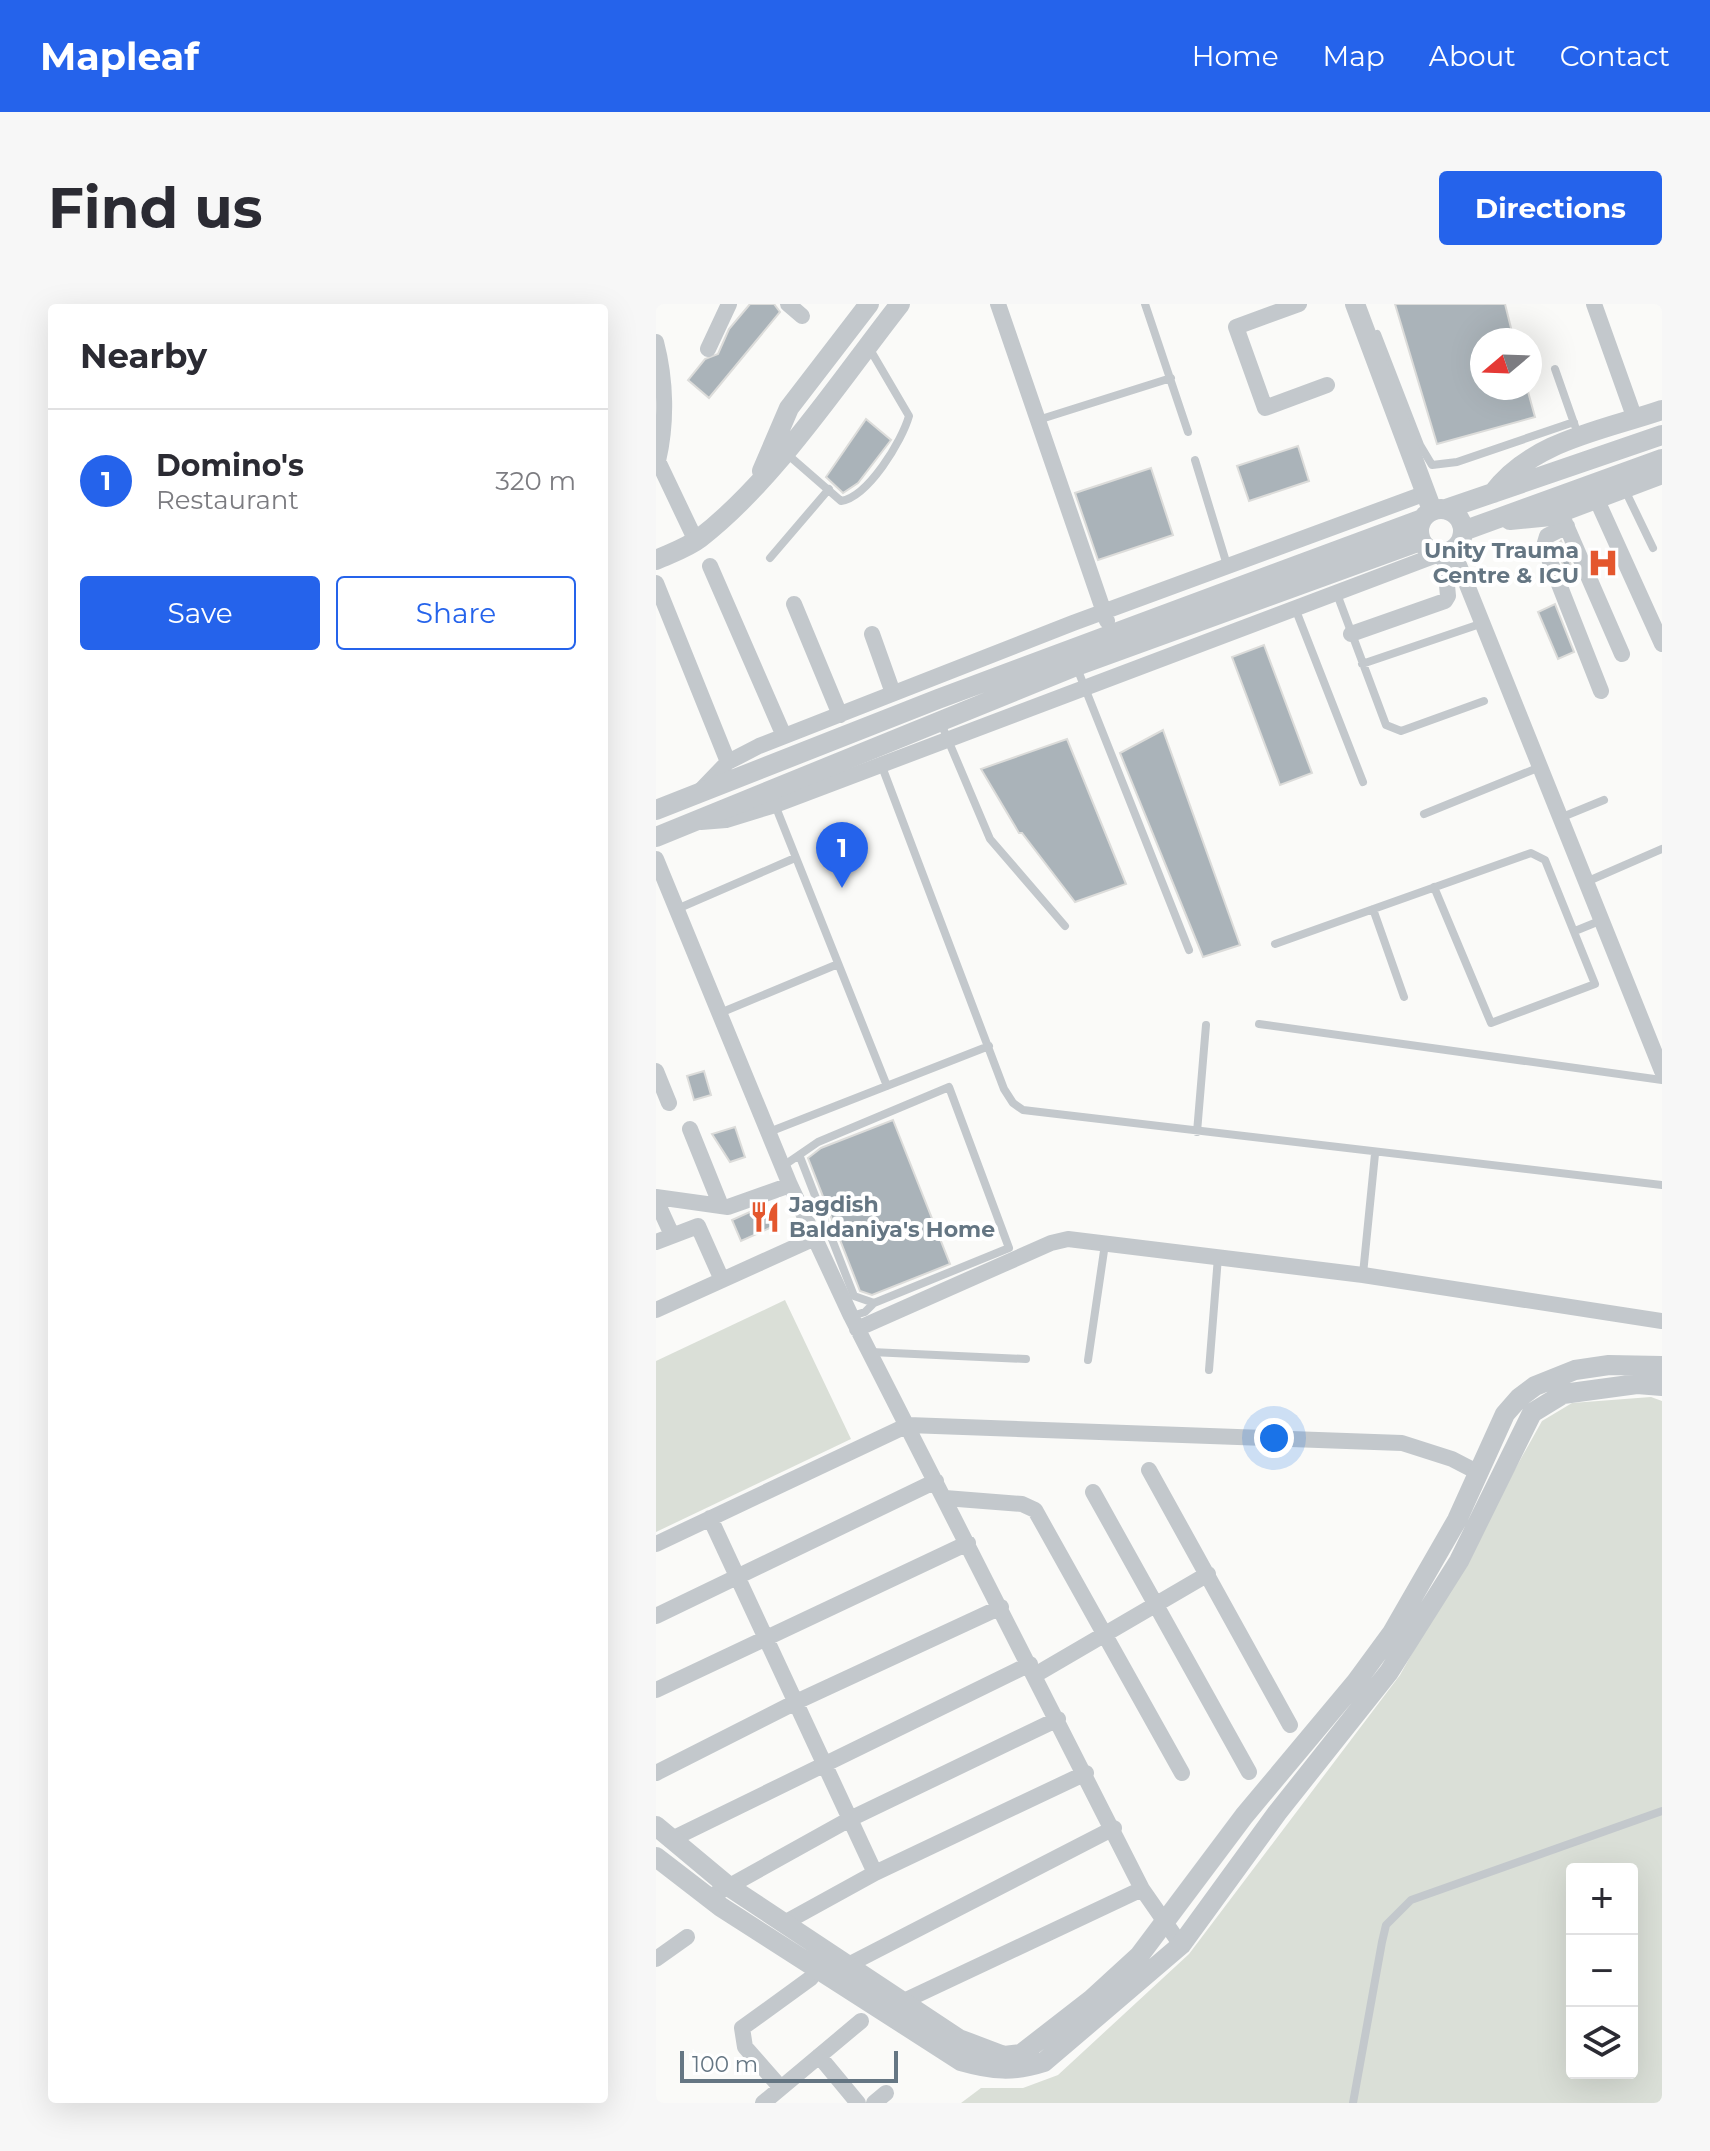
<!DOCTYPE html>
<meta charset="utf-8">
<style>
body{margin:0;font-family:Montserrat,sans-serif;background:#f7f7f7;color:#2b2b33}
.controls{position:absolute;right:24px;bottom:24px;display:grid;overflow:hidden;border-radius:8px;box-shadow:0 8px 32px #0002}
.controls button{width:72px;height:72px;display:grid;place-items:center;padding:0;border:0;border-bottom:2px solid #e1e1e2;background:#fff;color:#2b2b33;font:40px sans-serif}
.compass{position:absolute;left:814px;top:24px;width:72px;height:72px;border-radius:50%;background:#fff;box-shadow:0 8px 32px #0002;rotate:251deg}
.scale{position:absolute;left:24px;bottom:20px;width:218px;box-sizing:border-box;padding-left:8px;border:4px solid #657683;border-top:0;font-size:22px;line-height:28px;white-space:nowrap;color:#657683;-webkit-text-stroke:6px #fff;paint-order:stroke}
.you{position:absolute;left:618px;top:1134px;width:28px;height:28px;margin:-20px;border:6px solid #fff;border-radius:50%;background:#1a73e8;box-shadow:0 0 0 12px #1a73e833}
.badge{display:grid;place-items:center;width:52px;height:52px;border-radius:50%;background:#2563eb;color:#fff;font-size:26px;font-weight:700}
.pin{position:absolute;translate:-50% -66px;filter:drop-shadow(0 2px 4px #0008)}
.pin::after{content:'';position:absolute;top:42px;width:28px;height:24px;background:inherit;clip-path:polygon(0 0,100% 0,50% 100%)}
.list{margin:0;padding:0;list-style:none}
h2{display:flex;justify-content:space-between;align-items:center;height:104px;margin:0;padding:0 32px;font-size:34px}
h2 small{font-size:26px;font-weight:400;color:#7c7c81}
.list li{display:grid;grid-template-columns:52px 1fr auto;gap:24px;align-items:center;box-sizing:border-box;height:144px;padding:0 32px;border-top:2px solid #e1e1e2}
.list b{display:block;font-size:30px;white-space:nowrap}
.list p{margin:0;font-size:26px;white-space:nowrap;color:#7c7c81}
.list em{font-size:26px;font-style:normal;color:#7c7c81}
.actions{display:flex;gap:16px;padding:24px 32px}
.actions a{flex:1;padding:18px 0;border:2px solid #2563eb;border-radius:8px;text-align:center;font-size:28px;color:#2563eb}
.actions .main{background:#2563eb;color:#fff}
.icon{flex:none;width:44px;height:44px;fill:none;stroke:currentColor;stroke-width:2;stroke-linecap:round;stroke-linejoin:round}
.map{position:relative;flex:none;width:1006px;height:1799px;overflow:hidden;border-radius:8px}
header{display:flex;align-items:center;gap:48px;box-sizing:border-box;height:112px;padding:0 40px;background:#2563eb;color:#fff}
header strong{font-size:38px}
nav{display:flex;gap:44px;margin-inline-start:auto;font-size:28px}
.intro{display:flex;align-items:center;justify-content:space-between;box-sizing:border-box;height:192px;padding:0 48px}
h1{margin:0;font-size:56px}
.button{padding:20px 36px;border-radius:8px;background:#2563eb;color:#fff;font-size:28px;font-weight:700}
main{display:flex;gap:48px;padding:0 48px}
aside{flex:1;background:#fff;border-radius:8px;box-shadow:0 8px 32px #0002}
.map>svg:first-child{display:block}
</style>
<header>
<strong>Mapleaf</strong>
<nav><a>Home</a><a>Map</a><a>About</a><a>Contact</a></nav>
</header>
<div class="intro"><h1>Find us</h1><a class="button">Directions</a></div>
<main>
<aside>
<h2>Nearby<small></small></h2>
<ul class="list">
<li><span class="badge">1</span><div><b>Domino's</b><p>Restaurant</p></div><em>320 m</em></li>
</ul>
<div class="actions"><a class="main">Save</a><a>Share</a></div>
</aside>
<div class="map">
<svg width="1006" height="1799" viewBox="0 0 1006 1799">
<rect width="100%" height="100%" fill="#fafaf8"/>
<!-- green -->
<path fill="#dadfd7" fill-rule="evenodd" d="M129,996L195,1135L0,1228V1057Z
M995,1093L1006,1097V1799H305L325,1784H367L402,1771L533,1650L744,1371L886,1117L916,1099ZM916,1565H976V1769H916Z"/>
<!-- building -->
<path fill="#aab3b9" stroke="#dcdcda" stroke-width="2" d="M94,0H118L124,8L53,94L32,76L49,55L62,50L73,25Z
M739,0H849L858,36H826V84H871L879,113L781,140Z
M210,115L235,136L202,179L187,189L170,173Z
M642,142L653,177L593,197L581,162Z
M495,164L517,231L442,256L419,189Z
M905,237L920,273L913,276L900,242Z
M899,300L918,348L902,355L882,308Z
M608,341L656,469L624,481L576,353Z
M507,426L584,641L547,653L464,449Z
M411,435L470,580L419,598L366,529H363L325,465Z
M48,767L55,791L38,796L31,772Z
M237,816L294,960L216,991L204,987L152,854L165,844Z
M79,823L89,853L74,858L56,830Z
M107,902L116,923L85,937L76,916Z"/>
<g fill="none" stroke-linecap="round" stroke-linejoin="round">
<!-- service -->
<path stroke="#c3c8cc" stroke-width="8" d="M489,0L532,128
M721,30L764,141L776,161L801,158L918,118
M899,65L919,122
M382,116L515,74
M131,150L185,197C212,193 246,137 253,112L212,42
M539,156L571,261
M968,184L997,244
M114,254L173,185
M681,290L730,421L745,427L828,397
M639,304L707,478
M706,360L827,319
M421,364L533,646
M284,417L334,535L409,622
M225,460L348,785L357,799L367,806L1006,881
M119,501L231,782
M768,510L884,463
M904,514L948,496
M930,578L1006,545
M21,605L139,554
M717,605L748,693
M919,627L946,616
M619,640L875,549L889,556L939,680L835,719L778,583
M64,709L182,660
M603,720L1006,776
M113,828L333,742
M541,828L550,721
M144,853L198,992L218,999
M127,862L162,838L293,783L353,944L218,999L209,1008L196,1012
M707,970L719,850
M215,1048L370,1055
M432,1056L449,940
M553,1066L562,953
M697,1799L726,1638L730,1621L755,1596L1006,1507"/>
<!-- minor -->
<path stroke="#c3c8cc" stroke-width="16" d="M132,0L146,12
M342,0L451,317
M643,0L580,23L609,104L671,81
M938,0L979,115
M0,38C10,76 11,119 2,157
M52,45L73,0
M0,153L40,237
M940,194L1006,340
M906,212L966,350
M911,222L891,232L888,242L945,387
M797,246L1006,767
M54,262L128,432
M0,279L72,458
M138,300L184,411
M216,330L237,389
M695,330L789,297L792,292L788,249
M45,486L72,458L103,442L417,319L770,189
M45,518L70,516L119,501L783,250
M0,555L134,881L195,1012L486,1585L525,1641
M0,767L13,799
M34,825L65,902
M0,893L72,903L134,881
M0,896L16,931
M0,938L42,922L66,976
M0,1006L159,934
M201,1025L395,939L412,935L707,971L1006,1017
M493,1166L634,1421
M437,1188L593,1468
M289,1194L366,1200L379,1206L526,1469
M54,1214L219,1569
M0,1240L252,1121L746,1139L796,1155L823,1169
M0,1312L280,1177
M379,1371L552,1270
M0,1386L312,1239
M0,1469L140,1398L345,1303
M14,1536L374,1360
M52,1594L194,1515L402,1415
M130,1618L219,1569L430,1469
M0,1655L31,1633
M194,1660L458,1524
M248,1697L486,1585
M163,1752L202,1799
M125,1784L89,1743L86,1724L155,1674
M107,1799L205,1717
M218,1799L230,1789"/>
<!-- tertiary -->
<path stroke="#c3c8cc" stroke-width="20" d="M699,0L776,206
M106,167L133,104L213,0
M837,189C875,137 948,126 1006,106
M763 227a22 22 0 1 1 44 0a22 22 0 1 1-44 0Z
M790,205L1006,131
M854,216L895,212L1006,170
M807,227L1006,155
M0,256C15,249 31,244 44,234C119,176 185,75 244,0
M0,506L282,395L766,215
M0,533L420,362L764,237
M0,1522L72,1582L303,1735L348,1752L365,1750L436,1695L483,1652L588,1512L700,1378L736,1329L801,1216L849,1110L863,1094L879,1082L919,1066L953,1061L1006,1062
M0,1553L65,1603L305,1757C337,1766 357,1768 388,1758L525,1641L621,1509L733,1368L803,1257L876,1109L907,1090L981,1080L1006,1082"/>
</g>
<!-- icons -->
<defs>
<symbol id="hospital-bare" viewBox="-9 -9 18 18"><path d="M-5-5h3v3.5h4V-5h3V5h-3V1.5h-4V5h-3Z" fill="#e4572e" stroke="#fff" stroke-width="2.5" paint-order="stroke"/></symbol>
<symbol id="restaurant-bare" viewBox="-9 -9 18 18"><path d="M-5-6h1v4h1v-4h1v4h1v-4h1v5L-1.5 .5V6h-2V.5L-5-1ZM5-6V6H3V1.5H1.5Q1.5-4 5-6Z" fill="#e4572e" stroke="#fff" stroke-width="2.5" paint-order="stroke"/></symbol>
</defs>
<g fill-rule="evenodd">
<use href="#hospital-bare" x="925" y="237" width="44" height="44"/>
<use href="#restaurant-bare" x="87" y="891" width="44" height="44"/>
</g>
<g text-anchor="middle" dominant-baseline="central" stroke-width="8" stroke-linejoin="round" paint-order="stroke">
<!-- poi labels -->
<g font-size="22" font-weight="bold" fill="#657683" stroke="#fff" text-anchor="end">
<text x="923" y="246">Unity Trauma<tspan x="923" dy="25">Centre &amp; ICU</tspan></text>
<text x="133" y="900" text-anchor="start">Jagdish<tspan x="133" dy="25">Baldaniya's Home</tspan></text>
</g>
</g>
</svg>
<div class="controls">
<button>+</button>
<button>−</button>
<button><svg class="icon" aria-label="layers" viewBox="0 0 24 24"><path d="M12 4l9 5-9 5-9-5zM3 14l9 5 9-5"/></svg></button>
</div>
<svg class="compass" viewBox="-18 -18 36 36"><path d="M0-13l5 13h-10z" fill="#e53935"/><path d="M0 13l5-13h-10z" fill="#7c7c81"/></svg>
<div class="scale">100 m</div>
<div class="you"></div>
<div class="pin badge" style="left:186px;top:584px">1</div>
</div>
</main>
